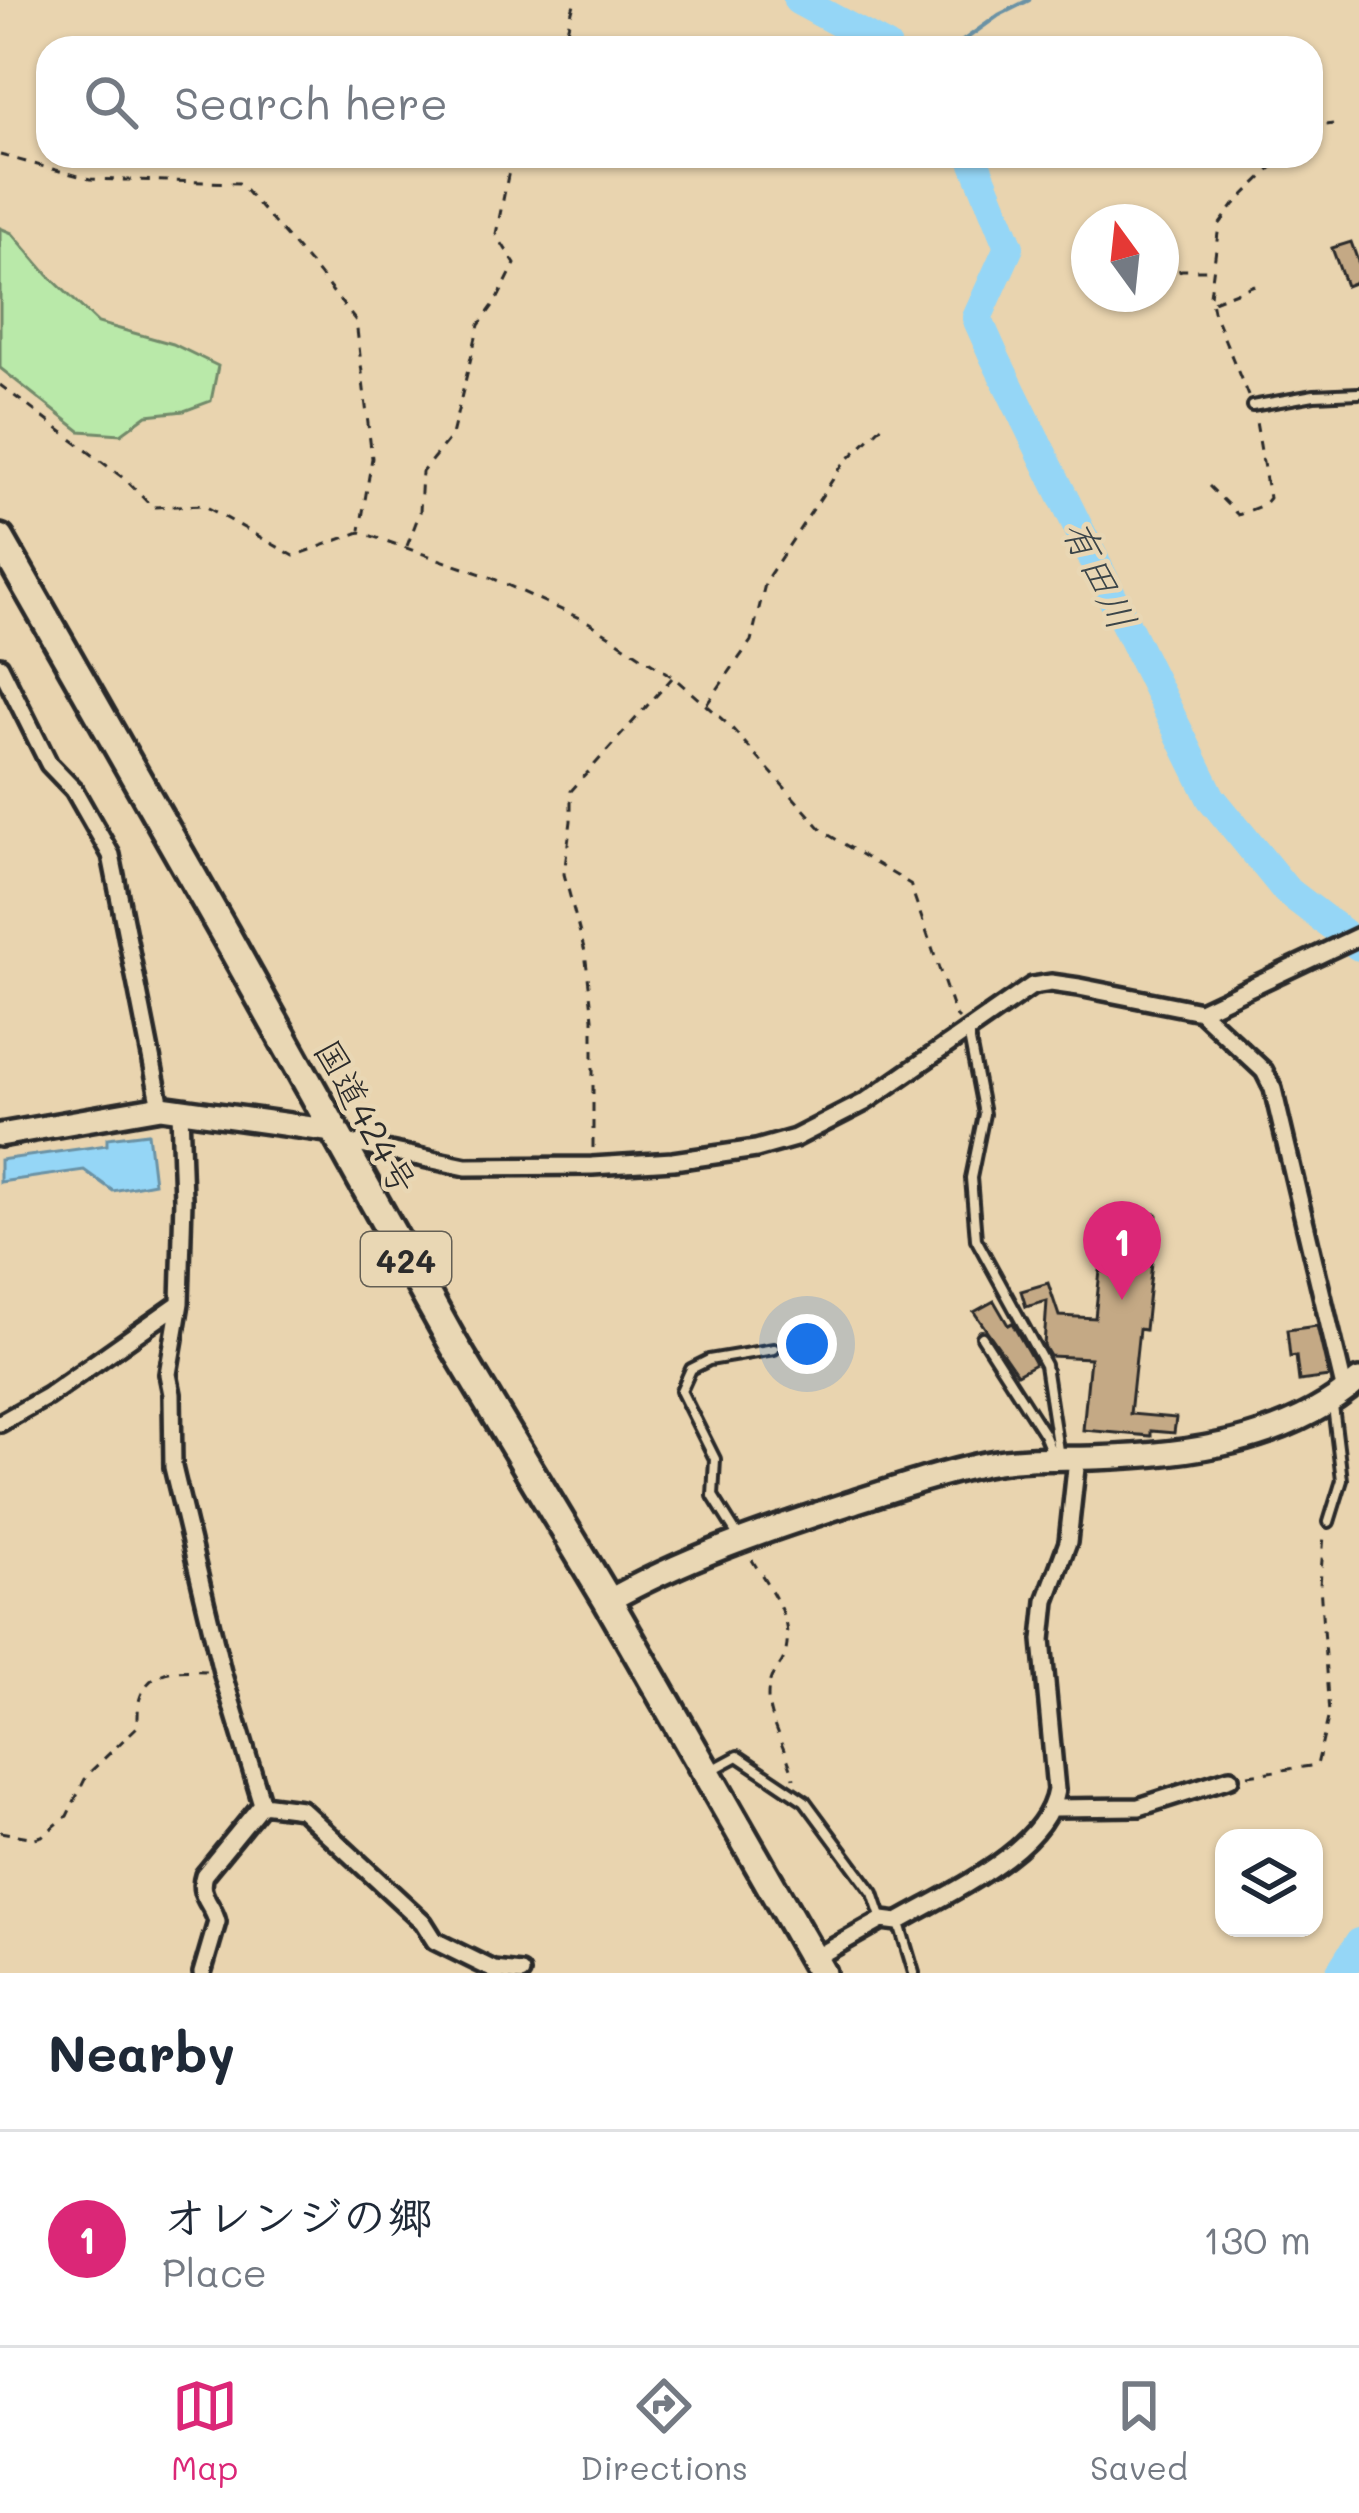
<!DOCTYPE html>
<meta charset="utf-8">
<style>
body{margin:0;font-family:Mali,"Klee One",sans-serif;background:#f6f6f7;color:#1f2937}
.controls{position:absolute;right:36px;bottom:36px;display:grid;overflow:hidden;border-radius:24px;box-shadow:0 3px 9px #0004}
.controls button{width:108px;height:108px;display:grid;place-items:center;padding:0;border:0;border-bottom:3px solid #e0e1e3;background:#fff;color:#1f2937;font:60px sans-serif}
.compass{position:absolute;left:1071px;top:204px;width:108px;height:108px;border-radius:50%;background:#fff;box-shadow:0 3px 9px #0004;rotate:345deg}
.you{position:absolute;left:807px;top:1344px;width:42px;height:42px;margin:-30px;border:9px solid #fff;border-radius:50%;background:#1a73e8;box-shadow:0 0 0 18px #1a73e833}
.badge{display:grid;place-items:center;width:78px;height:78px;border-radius:50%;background:#db2777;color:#fff;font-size:39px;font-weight:700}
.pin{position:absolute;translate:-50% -99px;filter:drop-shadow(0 3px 6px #0008)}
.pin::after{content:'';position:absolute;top:63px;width:42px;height:36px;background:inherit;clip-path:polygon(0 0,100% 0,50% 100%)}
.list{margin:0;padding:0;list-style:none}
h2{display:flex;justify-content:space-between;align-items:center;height:156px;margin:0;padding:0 48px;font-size:51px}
h2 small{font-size:39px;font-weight:400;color:#747a83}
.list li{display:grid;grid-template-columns:78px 1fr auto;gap:36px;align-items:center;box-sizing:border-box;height:216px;padding:0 48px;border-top:3px solid #e0e1e3}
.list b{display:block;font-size:45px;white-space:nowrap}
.list p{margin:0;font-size:39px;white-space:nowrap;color:#747a83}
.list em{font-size:39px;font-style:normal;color:#747a83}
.icon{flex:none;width:66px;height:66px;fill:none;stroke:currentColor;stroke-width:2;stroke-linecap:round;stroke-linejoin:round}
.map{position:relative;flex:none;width:1359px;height:1973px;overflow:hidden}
.search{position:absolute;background:#fff;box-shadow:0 3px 9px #0004;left:36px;right:36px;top:36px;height:132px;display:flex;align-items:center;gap:30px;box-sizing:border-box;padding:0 42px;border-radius:36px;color:#747a83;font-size:45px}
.sheet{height:372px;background:#fff}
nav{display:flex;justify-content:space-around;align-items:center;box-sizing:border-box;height:168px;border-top:3px solid #e0e1e3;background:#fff;font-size:33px;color:#747a83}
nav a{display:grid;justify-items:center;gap:6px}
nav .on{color:#db2777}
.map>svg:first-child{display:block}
</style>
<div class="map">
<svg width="1359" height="1973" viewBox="0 0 1359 1973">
<rect width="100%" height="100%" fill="#e9d4af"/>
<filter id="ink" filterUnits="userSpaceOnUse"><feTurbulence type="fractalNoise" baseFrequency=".00833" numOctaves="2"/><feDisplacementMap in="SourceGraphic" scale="24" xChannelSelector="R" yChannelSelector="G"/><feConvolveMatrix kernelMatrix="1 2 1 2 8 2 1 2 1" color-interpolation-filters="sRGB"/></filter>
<g filter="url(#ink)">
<!-- green -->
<path fill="#b9e9a9" stroke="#728a6a" stroke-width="3" d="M0,228L12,233L48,275L98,323L173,344L218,366L211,401L184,411L147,415L121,434L80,431L0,368Z"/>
<!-- water -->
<path fill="#95d6f6" stroke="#6b92a5" stroke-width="3" d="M148,1133L154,1183L113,1191L84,1170L0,1182V1160L107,1145V1138Z"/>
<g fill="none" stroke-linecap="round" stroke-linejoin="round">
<!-- stream -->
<path stroke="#6b92a5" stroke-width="4.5" d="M953,48L999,15L1029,0"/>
<!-- river -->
<path stroke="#95d6f6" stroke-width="30" d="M798,0L887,48
M972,156L1009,247L977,318L994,356L1211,798L1286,890L1359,946
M1340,1973L1359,1943"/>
</g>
<!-- building -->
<path fill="#c4a985" stroke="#2b2b2b" stroke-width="3" d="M1351,242L1359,264V281L1346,286L1332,248Z
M1113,1209L1157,1214L1145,1330L1139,1329L1130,1414L1176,1418L1174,1433L1151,1431V1436L1083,1430L1090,1358L1050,1356L1044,1346L1047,1301L1026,1307L1021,1291L1048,1283L1059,1316L1095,1318L1100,1271L1107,1272Z
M994,1301L1008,1325L1012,1323L1035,1364L1017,1374L974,1312Z
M1317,1326L1329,1377L1299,1381L1296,1356L1290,1357L1287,1330Z"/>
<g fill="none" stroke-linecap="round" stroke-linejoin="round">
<defs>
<path id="lane" d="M1252,406L1314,395L1359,393
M968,1031L984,1114L971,1178L976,1239L1045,1365L1059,1457
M982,1337L1044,1434L1053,1456
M1329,1522L1342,1480L1333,1406
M740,1539L713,1496L715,1459L681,1391L691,1369L709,1360L774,1349
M712,1770L738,1756L805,1801L873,1893L882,1920
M899,1923L914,1973"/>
<path id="street" d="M0,666L49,764L74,790L111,855L161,1107
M1200,1011L1359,936
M180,1111L183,1199L180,1303L168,1374L172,1394L173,1467L222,1672L262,1804
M342,1141L466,1167L592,1166L673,1161L756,1149L795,1138L865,1102L1032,986L1051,983L1079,987L1200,1011L1264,1071L1273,1089L1345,1392
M0,1423L48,1396L180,1303
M262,1804L301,1809L423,1922L435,1941L494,1970L521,1973
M1054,1808L1139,1807L1230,1778
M813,1959L882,1920L898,1922C948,1893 1046,1851 1056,1790L1042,1640L1046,1601L1068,1542L1077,1459
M202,1973L217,1922C213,1904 197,1896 204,1875L262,1804"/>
<path id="secondary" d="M0,1135L161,1107L333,1131
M608,1601C682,1559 764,1531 845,1505C891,1490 937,1474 985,1464C1022,1457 1056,1459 1093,1458C1186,1455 1287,1443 1359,1380"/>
<path id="highway" d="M0,539L225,934L454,1345L608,1601L821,1973"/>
</defs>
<!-- lane casing -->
<use href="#lane" stroke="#2b2b2b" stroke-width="16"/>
<!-- street casing -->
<use href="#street" stroke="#2b2b2b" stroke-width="24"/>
<!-- secondary casing -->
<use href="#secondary" stroke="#2b2b2b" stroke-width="30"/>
<!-- highway casing -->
<use href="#highway" stroke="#2b2b2b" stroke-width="36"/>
<!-- path -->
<path stroke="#2b2b2b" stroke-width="3" stroke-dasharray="9 9" stroke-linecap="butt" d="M562,48L575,0
M1311,133L1320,126L1333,124
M0,155L90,179L239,183L313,267L356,321L372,458L360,530
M1161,276L1182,270H1212
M1115,298L1123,294
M1213,301L1257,284
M0,385L126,480L152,507L203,505L294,556L360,532L490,577L590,623L673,677L730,726L824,832L910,884L955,1015L959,1019
M1248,396L1213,311L1210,296L1219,225L1234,205L1284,156
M1209,486L1238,515L1263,505L1269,498L1255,416
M407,546L420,512L422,472L452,435L479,325L497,300L515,264L496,234L512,156
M707,704L751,641L766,580L843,464L887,421
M593,1148V1018L585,952L564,874L571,821V791L672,678
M752,1560C769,1587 795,1620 785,1655C779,1673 768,1670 768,1697C768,1721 788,1754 794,1778
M1248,1775L1317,1765L1329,1714L1320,1585L1324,1535
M0,1832L35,1838L42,1836L67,1816L87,1775L137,1727C139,1718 137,1707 140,1698C150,1667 180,1670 206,1671"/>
<!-- lane -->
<use href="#lane" stroke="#e9d7b4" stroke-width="8"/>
<!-- street -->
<use href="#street" stroke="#e9d7b4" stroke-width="15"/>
<!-- secondary -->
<use href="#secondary" stroke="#e9d7b4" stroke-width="21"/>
<!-- highway -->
<use href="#highway" stroke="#e9d7b4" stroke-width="27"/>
</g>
</g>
<g text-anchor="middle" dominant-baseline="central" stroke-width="9" stroke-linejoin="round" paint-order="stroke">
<!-- shield labels -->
<rect fill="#e9d7b4" stroke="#645f54" stroke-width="3" x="361" y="1232" width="90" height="54" rx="9"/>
<g font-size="33" font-weight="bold" fill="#2b2b2b">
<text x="406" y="1259">424</text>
</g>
<!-- street labels -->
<g font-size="36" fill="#2b2b2b" stroke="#e9d7b4">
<text transform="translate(367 1116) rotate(61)">国道424号</text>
</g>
<!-- water labels -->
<g font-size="39" font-style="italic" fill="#3b4549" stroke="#e9d7b4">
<text transform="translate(1101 574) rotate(64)">有田川</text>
</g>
</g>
</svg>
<div class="controls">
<button><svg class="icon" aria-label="layers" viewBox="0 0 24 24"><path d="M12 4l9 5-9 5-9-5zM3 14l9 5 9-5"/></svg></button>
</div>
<svg class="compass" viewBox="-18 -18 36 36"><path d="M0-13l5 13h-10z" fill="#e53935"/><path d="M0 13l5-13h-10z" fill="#747a83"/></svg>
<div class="you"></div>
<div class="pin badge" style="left:1122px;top:1300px">1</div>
<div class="search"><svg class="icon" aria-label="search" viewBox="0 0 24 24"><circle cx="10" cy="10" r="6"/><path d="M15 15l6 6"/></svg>Search here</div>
</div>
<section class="sheet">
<h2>Nearby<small></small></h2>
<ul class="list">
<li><span class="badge">1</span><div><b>オレンジの郷</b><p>Place</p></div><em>130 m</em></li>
</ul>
</section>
<nav>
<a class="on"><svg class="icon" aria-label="map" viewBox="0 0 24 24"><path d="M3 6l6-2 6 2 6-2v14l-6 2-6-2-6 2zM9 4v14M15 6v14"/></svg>Map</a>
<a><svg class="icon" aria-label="directions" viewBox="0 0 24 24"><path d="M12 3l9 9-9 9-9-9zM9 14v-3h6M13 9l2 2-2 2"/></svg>Directions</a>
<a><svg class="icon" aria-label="saved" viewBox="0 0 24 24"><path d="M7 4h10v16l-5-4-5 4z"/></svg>Saved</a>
</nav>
